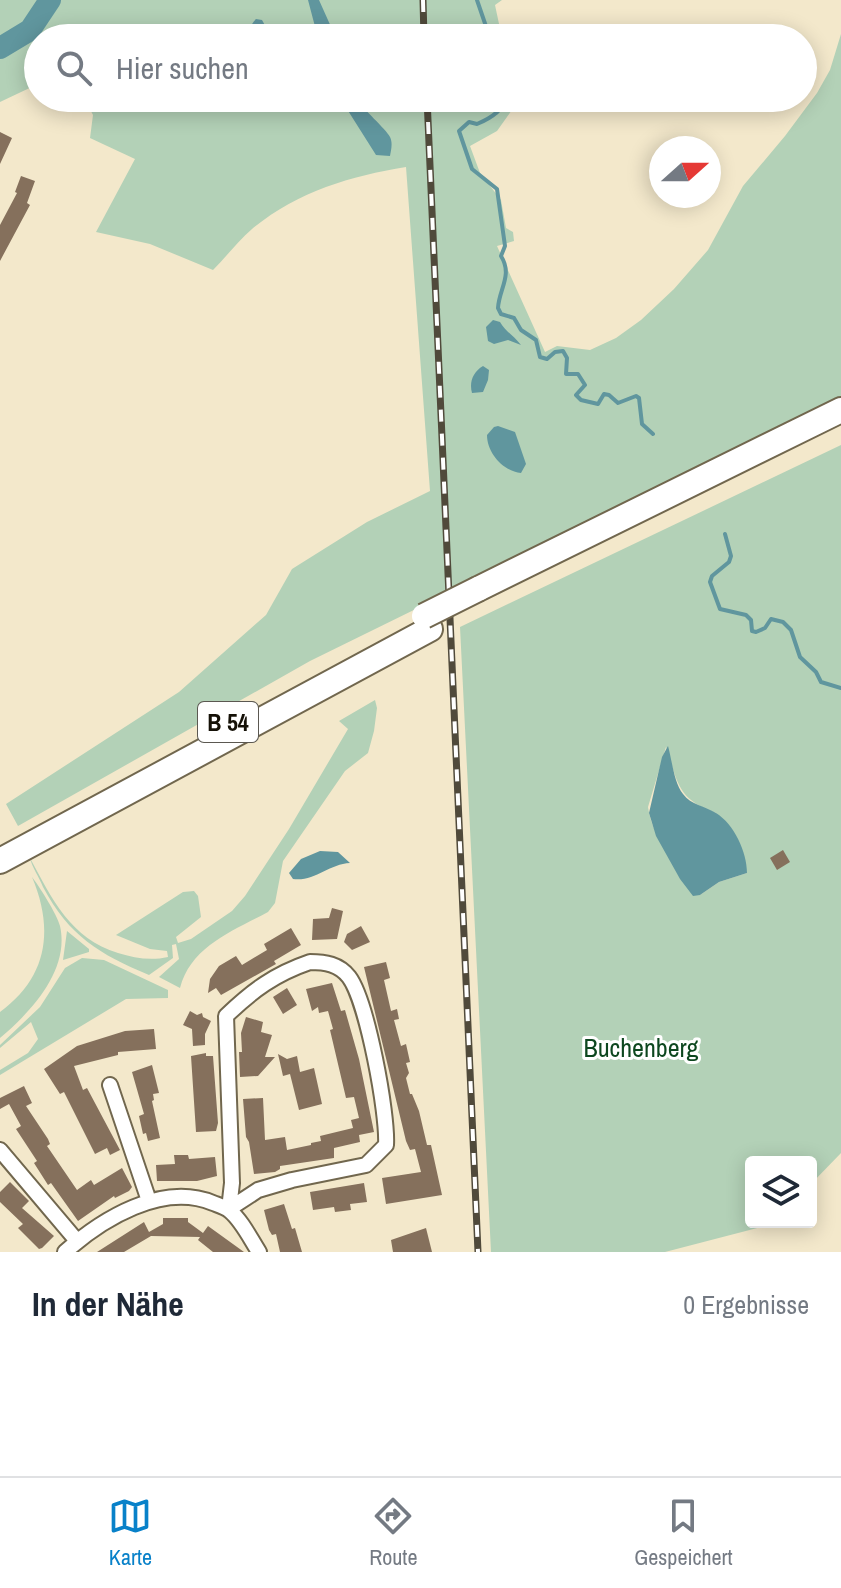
<!DOCTYPE html>
<html lang="de">
<meta charset="utf-8">
<style>
body{margin:0;font-family:"Archivo Narrow",sans-serif;background:#f6f6f7;color:#1f2937}
.controls{position:absolute;right:24px;bottom:24px;display:grid;overflow:hidden;border-radius:8px;box-shadow:0 4px 20px #0003}
.controls button{width:72px;height:72px;display:grid;place-items:center;padding:0;border:0;border-bottom:2px solid #e0e1e3;background:#fff;color:#1f2937;font:40px sans-serif}
.compass{position:absolute;left:649px;top:136px;width:72px;height:72px;border-radius:50%;background:#fff;box-shadow:0 4px 20px #0003;rotate:69deg}
.list{margin:0;padding:0;list-style:none}
h2{display:flex;justify-content:space-between;align-items:center;height:104px;margin:0;padding:0 32px;font-size:34px}
h2 small{font-size:26px;font-weight:400;color:#747a83}
.icon{flex:none;width:44px;height:44px;fill:none;stroke:currentColor;stroke-width:2;stroke-linecap:round;stroke-linejoin:round}
.map{position:relative;flex:none;width:841px;height:1252px;overflow:hidden}
.search{position:absolute;background:#fff;box-shadow:0 4px 20px #0003;left:24px;right:24px;top:24px;height:88px;display:flex;align-items:center;gap:20px;box-sizing:border-box;padding:0 28px;border-radius:44px;color:#747a83;font-size:30px}
.sheet{height:224px;background:#fff}
nav{display:flex;justify-content:space-around;align-items:center;box-sizing:border-box;height:112px;border-top:2px solid #e0e1e3;background:#fff;font-size:22px;color:#747a83}
nav a{display:grid;justify-items:center;gap:4px}
nav .on{color:#0881c9}
.map>svg:first-child{display:block}
</style>
<div class="map">
<svg width="841" height="1252" viewBox="0 0 841 1252">
<rect width="100%" height="100%" fill="#f3e8cb"/>
<!-- green -->
<path fill="#b3d1b7" fill-rule="evenodd" d="M0,0H502L495,5L502,38H38V84L0,102Z
M841,34V400L310,661L18,826L6,804L179,692L266,615L292,569L367,522L430,491L406,167C350,176 297,192 252,229C238,241 226,257 213,270L150,244L96,232L135,159L90,138L93,115L84,98H516L517,103L497,131L470,146L480,173L501,200L506,228L513,232L514,241L497,246L545,352L557,346L590,350L616,338L641,320L674,289L708,250L743,186L785,136L817,93L830,70Z
M841,445V1153L811,1184V1162H751V1222H774L773,1224L665,1252H491L460,627ZM666,747C678,783 677,799 716,813L747,873L719,882L700,895C680,868 653,842 648,807Z
M375,700L377,708L374,731L368,753L345,771L283,861L275,903L268,912C233,931 191,946 180,988L159,977L179,959L176,944L172,945L173,958L149,975C99,954 69,936 43,887C39,877 32,867 30,858C52,899 71,939 118,953C134,958 151,961 168,957L167,951L150,949L116,935L183,892L194,891L198,896L201,917L176,937L178,943L191,939L232,911L245,896L289,829L348,729L339,721Z
M32,877C39,886 57,914 60,926C70,970 31,1012 0,1038V1012C48,977 54,929 32,877Z
M67,931L89,949V952L63,960Z
M82,958L104,960L168,990V998L126,999L0,1075V1070L28,1053L38,1039L31,1022L0,1048V1045L40,1007L65,968Z"/>
<!-- water -->
<path fill="#60969e" d="M308,0H319L336,38H318Z
M256,19L262,20L272,38H253C249,30 250,25 256,19Z
M340,98H355C363,109 386,129 390,137C393,143 391,150 390,156L376,155Z
M493,320L500,322C506,332 514,336 521,345L508,340L494,344L488,341L486,327Z
M483,366L489,370L488,380L483,392L472,393C469,382 473,372 483,366Z
M498,426L515,432L526,464L521,473C503,471 487,453 487,435L494,427Z
M668,746C672,760 674,783 683,794C691,805 705,806 716,813C734,824 747,852 747,873L719,882L700,895L693,896L680,879L656,836L649,813L662,757Z
M320,851L338,852L350,863C329,864 314,882 293,879L289,873L301,859Z"/>
<g fill="none" stroke-linecap="round" stroke-linejoin="round">
<!-- stream -->
<path stroke="#60969e" stroke-width="4" d="M477,0L490,38
M506,98C503,111 489,119 477,124L469,122L459,131L472,169L497,189L505,246L501,256C513,275 499,289 498,308L501,314L514,318L521,330L536,340L540,357L547,359L555,352L563,351L567,358L566,374H578L585,385L576,395L581,400L598,404L604,394L609,395L618,403L636,396L639,398L642,424L653,434
M725,534L731,556L729,562L712,576L710,582L720,609L746,615L751,620L752,631L756,632L765,628L771,619L783,622L791,630L800,657L816,672L821,682L841,688"/>
<!-- river -->
<path stroke="#60969e" stroke-width="22" d="M0,48L30,30L50,0"/>
</g>
<!-- building -->
<path fill="#85705c" d="M0,132L12,138L0,164Z
M21,176L35,181L27,203L30,205L0,261V225L17,193L15,192Z
M783,850L790,862L777,870L770,858Z
M332,908L343,911L337,939L312,940L313,919L329,918Z
M361,926L370,942L352,950L344,942L347,934Z
M291,928L301,945L274,961L276,964L221,995L216,988L208,993L210,979L219,966L236,956L242,965L267,950L264,944Z
M386,962L390,978L384,980L391,1011L397,1009L399,1019L394,1020L401,1046L406,1044L410,1062L406,1063L409,1073L406,1078L410,1094H412L419,1111L427,1145H431L442,1195L386,1204L382,1178L421,1172L415,1149L410,1150L406,1141L364,967Z
M332,983L341,1011L345,1010L359,1059L374,1132L359,1135L360,1142L334,1148V1158L280,1166V1169L275,1172L254,1174L249,1142L246,1137L243,1099L263,1098L265,1140L285,1137L287,1150L311,1145V1143L321,1141L320,1136L353,1128L351,1120L359,1118L354,1097L346,1098L330,1030L333,1029L328,1011L319,1013L318,1007L312,1011L306,989Z
M287,988L297,1005L283,1014L273,997Z
M190,1011L197,1015L202,1013L203,1017L211,1021L205,1034V1045L193,1046L192,1029L183,1025Z
M246,1017L263,1022L261,1032L272,1035L265,1057H275L258,1076L240,1077L239,1052H242L241,1033Z
M154,1029L156,1049L118,1052V1055L74,1066L83,1090L87,1088L120,1150L110,1155L107,1148L95,1154L64,1092L60,1094L44,1069L77,1046L125,1031Z
M206,1053V1056H213L218,1123L216,1131L196,1132L191,1056Z
M278,1054L287,1059L297,1056L300,1072L314,1068L322,1104L299,1110L290,1074L283,1076Z
M152,1065L159,1093L153,1094L154,1100L152,1101L160,1138L148,1141L146,1133L143,1134L139,1116L144,1114L132,1072Z
M24,1086L32,1103L26,1106L48,1139L50,1144L47,1146L77,1190L91,1180L94,1185L122,1168L132,1187L129,1191L115,1198L114,1196L78,1221L51,1183L48,1185L34,1163L37,1161L16,1129L21,1126L9,1104L0,1109V1098Z
M174,1155H188L189,1159L215,1157L217,1176L197,1181H157L156,1165L175,1164Z
M10,1182L29,1201L22,1208L54,1236L42,1248L39,1249L18,1228L23,1224L0,1202V1192Z
M364,1183L367,1202L350,1204L351,1210L335,1212L334,1207L313,1210L310,1192Z
M284,1204L292,1229L295,1228L302,1252H280L276,1234L272,1235L269,1230L264,1210Z
M163,1218H188V1222L203,1233L208,1226L244,1252H213L198,1240L200,1237L151,1236L124,1252H97L144,1222L149,1232L163,1224Z
M426,1228L432,1252H393L391,1240Z"/>
<g fill="none" stroke-linecap="round" stroke-linejoin="round">
<defs>
<path id="minor" d="M310,962C325,962 339,964 349,977C367,1001 388,1114 386,1145L366,1165L292,1180L258,1190L229,1209L232,1183L226,1016C253,990 275,974 310,962Z
M110,1085L149,1201
M0,1150L77,1241
M65,1252C102,1219 162,1182 213,1203C218,1205 225,1207 230,1211C242,1221 250,1238 259,1252"/>
<path id="trunk" d="M478,589L841,410
M0,861L430,629"/>
</defs>
<!-- minor casing -->
<use href="#minor" stroke="#71674e" stroke-width="18"/>
<!-- trunk casing -->
<use href="#trunk" stroke="#71674e" stroke-width="28"/>
<!-- minor -->
<use href="#minor" stroke="#fff" stroke-width="14"/>
<!-- trunk -->
<use href="#trunk" stroke="#fff" stroke-width="24"/>
<defs>
<path id="rail" d="M423,0L424,38
M427,98L478,1252"/>
</defs>
<!-- rail casing -->
<use href="#rail" stroke="#504a3b" stroke-width="7"/>
<!-- rail -->
<use href="#rail" stroke="#fff" stroke-width="4" stroke-dasharray="12" stroke-linecap="butt"/>
<defs>
<path id="trunk-bridge" d="M424,616L478,589"/>
</defs>
<!-- trunk-bridge casing -->
<use href="#trunk-bridge" stroke="#71674e" stroke-width="28" stroke-linecap="butt"/>
<!-- trunk-bridge -->
<use href="#trunk-bridge" stroke="#fff" stroke-width="24"/>
</g>
<g text-anchor="middle" dominant-baseline="central" stroke-width="6" stroke-linejoin="round" paint-order="stroke">
<!-- shield labels -->
<rect fill="#fff" stroke="#5b5851" stroke-width="2" x="198" y="702" width="60" height="40" rx="6"/>
<g font-size="24" font-weight="bold" fill="#151107">
<text x="228" y="722">B 54</text>
</g>
<!-- park labels -->
<g font-size="26" fill="#0d471f" stroke="#fff">
<text x="641" y="1047">Buchenberg</text>
</g>
</g>
</svg>
<div class="controls">
<button><svg class="icon" aria-label="layers" viewBox="0 0 24 24"><path d="M12 4l9 5-9 5-9-5zM3 14l9 5 9-5"/></svg></button>
</div>
<svg class="compass" viewBox="-18 -18 36 36"><path d="M0-13l5 13h-10z" fill="#e53935"/><path d="M0 13l5-13h-10z" fill="#747a83"/></svg>
<div class="search"><svg class="icon" aria-label="search" viewBox="0 0 24 24"><circle cx="10" cy="10" r="6"/><path d="M15 15l6 6"/></svg>Hier suchen</div>
</div>
<section class="sheet">
<h2>In der Nähe<small>0 Ergebnisse</small></h2>
<ul class="list">
</ul>
</section>
<nav>
<a class="on"><svg class="icon" aria-label="map" viewBox="0 0 24 24"><path d="M3 6l6-2 6 2 6-2v14l-6 2-6-2-6 2zM9 4v14M15 6v14"/></svg>Karte</a>
<a><svg class="icon" aria-label="directions" viewBox="0 0 24 24"><path d="M12 3l9 9-9 9-9-9zM9 14v-3h6M13 9l2 2-2 2"/></svg>Route</a>
<a><svg class="icon" aria-label="saved" viewBox="0 0 24 24"><path d="M7 4h10v16l-5-4-5 4z"/></svg>Gespeichert</a>
</nav>
